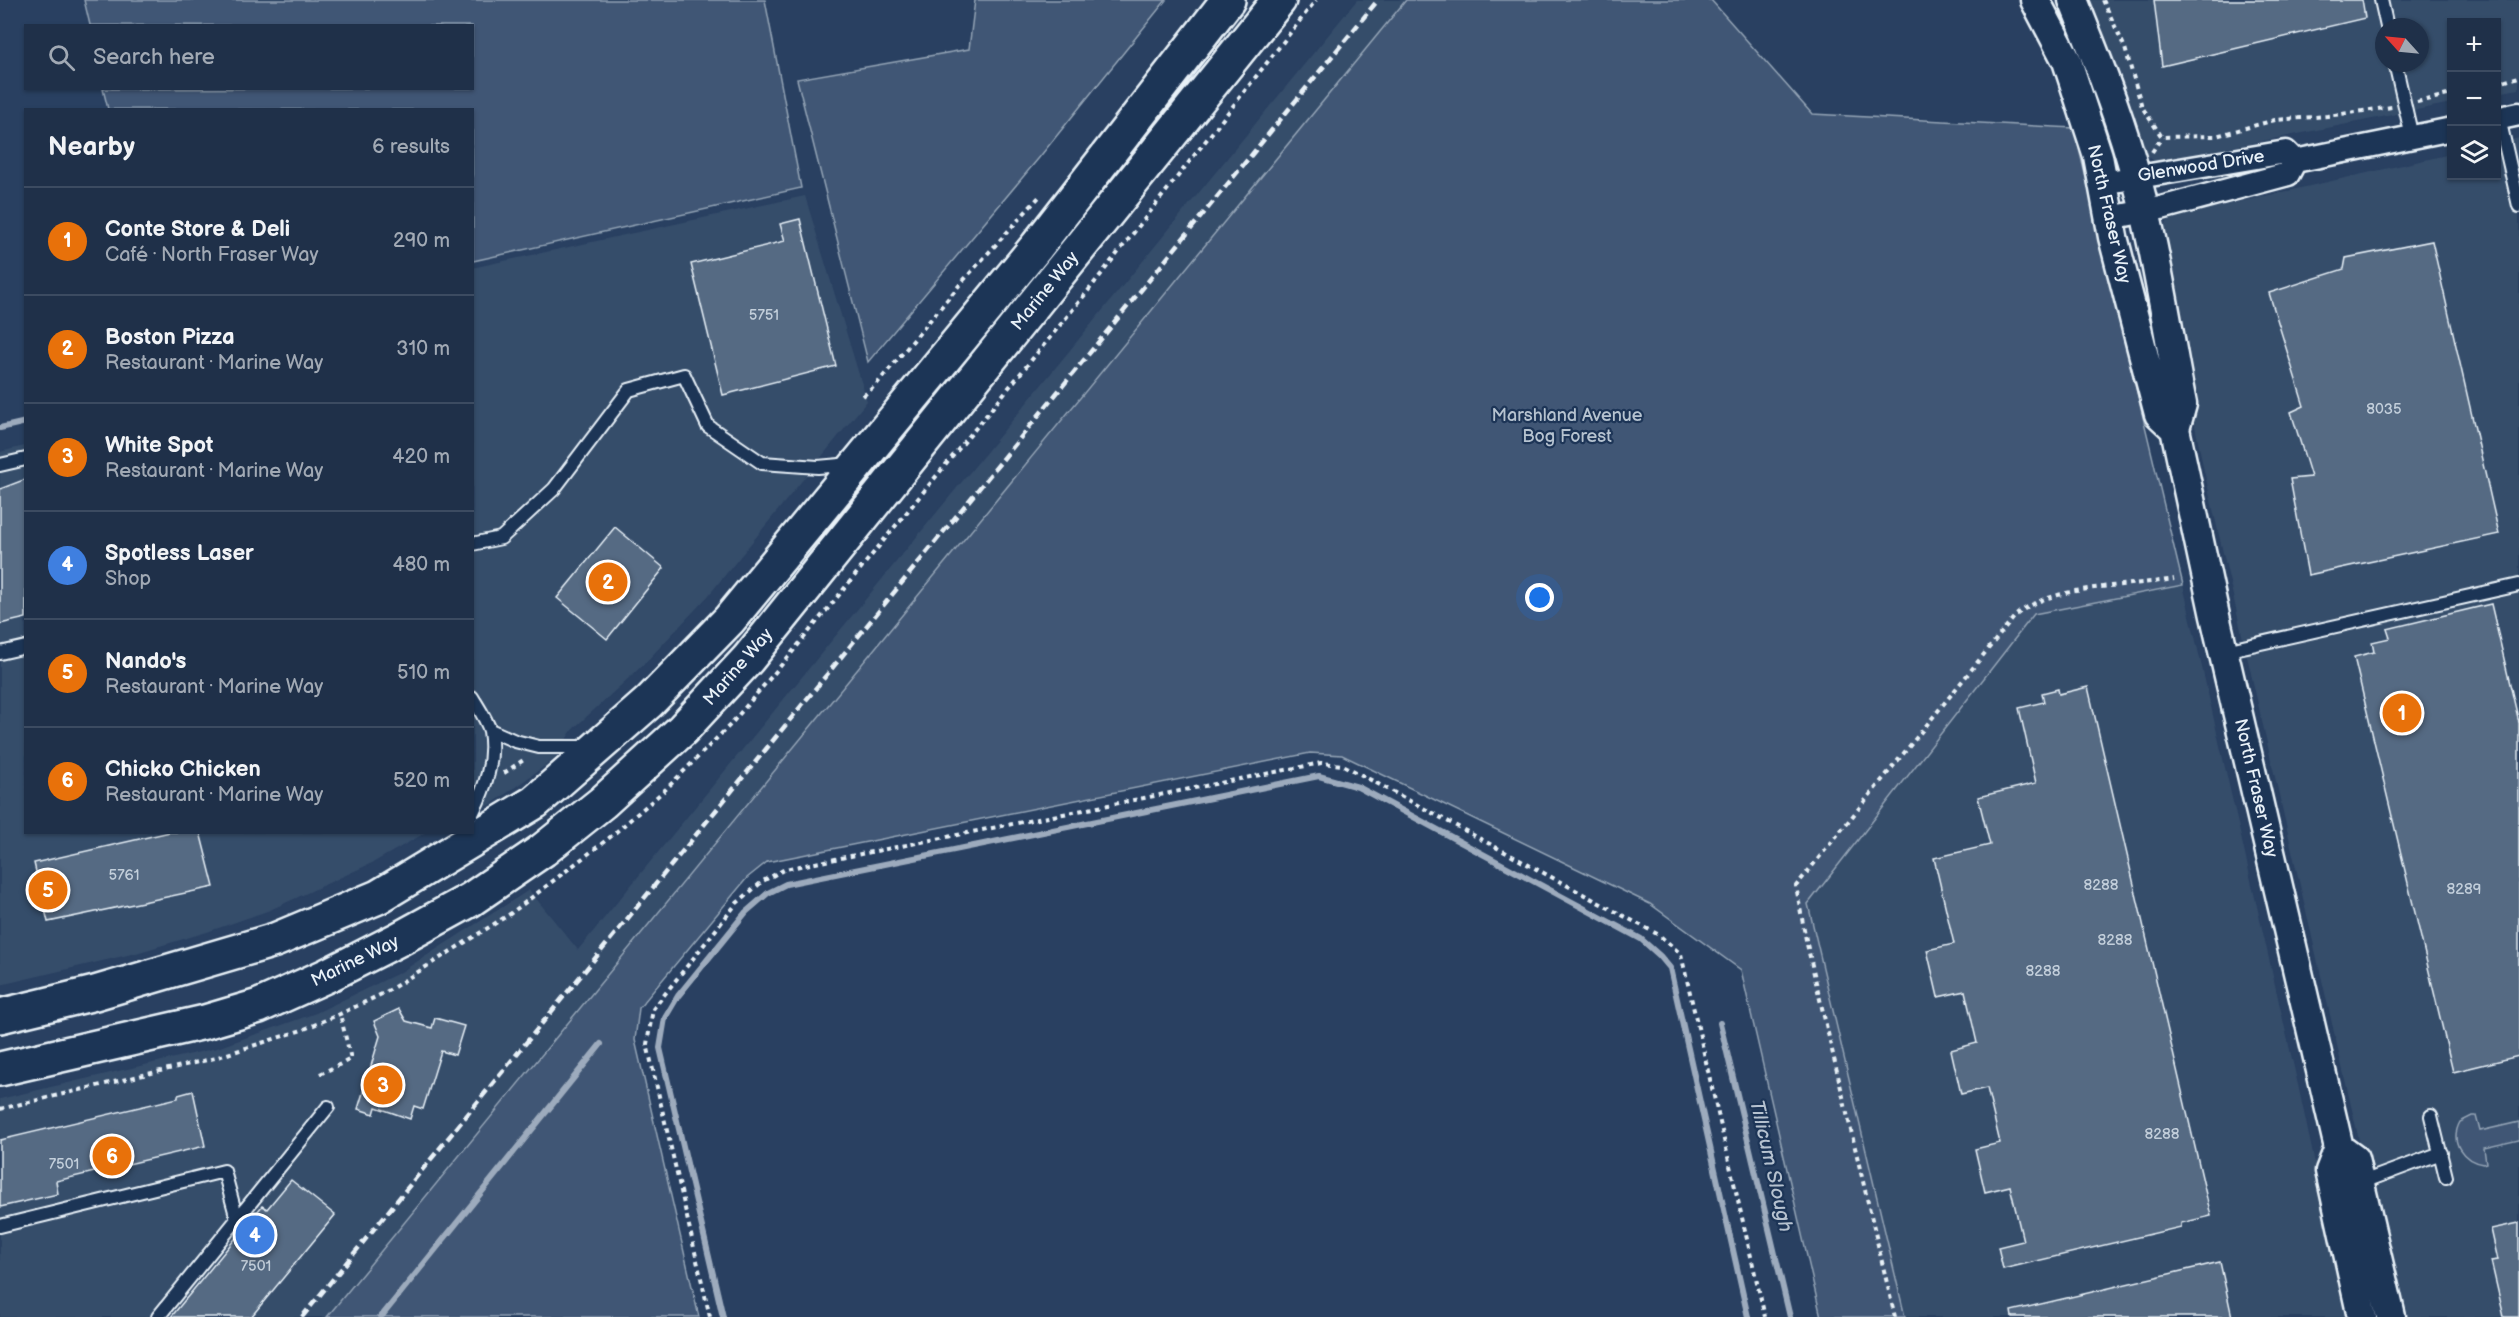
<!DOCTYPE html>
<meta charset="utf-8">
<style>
body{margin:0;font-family:"Balsamiq Sans",sans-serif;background:#2c3c53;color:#f1f3f6}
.controls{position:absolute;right:18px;top:18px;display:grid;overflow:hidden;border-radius:0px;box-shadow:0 2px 4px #0004}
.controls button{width:54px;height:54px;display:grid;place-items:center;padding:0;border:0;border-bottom:2px solid #3c4b61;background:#1f3049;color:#f1f3f6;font:30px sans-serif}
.compass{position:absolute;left:2375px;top:18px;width:54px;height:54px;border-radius:50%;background:#1f3049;box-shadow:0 2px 4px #0004;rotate:297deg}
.you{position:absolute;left:1540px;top:598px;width:21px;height:21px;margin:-15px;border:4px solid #fff;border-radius:50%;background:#1a73e8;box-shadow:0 0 0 9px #1a73e833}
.badge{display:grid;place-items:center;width:39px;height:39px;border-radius:50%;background:#8bbbb9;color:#fff;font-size:20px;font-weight:700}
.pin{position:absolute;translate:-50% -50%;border:3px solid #fff;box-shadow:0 2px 6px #0006}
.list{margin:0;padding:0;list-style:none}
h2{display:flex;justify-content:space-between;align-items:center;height:78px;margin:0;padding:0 24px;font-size:26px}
h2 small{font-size:20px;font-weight:400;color:#a1a9b4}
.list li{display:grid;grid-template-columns:39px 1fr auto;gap:18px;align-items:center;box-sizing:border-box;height:108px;padding:0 24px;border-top:2px solid #3c4b61}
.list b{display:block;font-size:22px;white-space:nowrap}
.list p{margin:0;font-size:20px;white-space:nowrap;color:#a1a9b4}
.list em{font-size:20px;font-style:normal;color:#a1a9b4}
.icon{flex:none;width:33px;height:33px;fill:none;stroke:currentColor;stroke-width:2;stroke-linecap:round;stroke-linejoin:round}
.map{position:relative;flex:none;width:2519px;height:1317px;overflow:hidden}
.search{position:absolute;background:#1f3049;box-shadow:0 2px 4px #0004;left:24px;top:24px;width:450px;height:66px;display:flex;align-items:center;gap:15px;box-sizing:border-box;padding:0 21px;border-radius:0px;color:#a1a9b4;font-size:22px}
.panel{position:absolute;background:#1f3049;box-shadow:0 2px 4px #0004;left:24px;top:108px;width:450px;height:726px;border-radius:0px}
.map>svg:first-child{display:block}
</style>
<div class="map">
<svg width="2519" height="1317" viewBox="0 0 2519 1317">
<rect width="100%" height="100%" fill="#294061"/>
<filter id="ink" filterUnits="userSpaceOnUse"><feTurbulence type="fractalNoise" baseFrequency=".0167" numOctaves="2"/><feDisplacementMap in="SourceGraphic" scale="12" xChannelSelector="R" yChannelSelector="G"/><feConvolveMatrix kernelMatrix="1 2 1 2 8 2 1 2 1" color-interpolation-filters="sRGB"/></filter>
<g filter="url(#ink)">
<!-- built -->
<path fill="#364d6b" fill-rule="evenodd" d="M1357,0H1406L327,1317H0V1099L217,1048L316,1013L401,972L529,890L578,950Z
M2086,0H2519V89L2497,93L2496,22H2452L2451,103L2169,160H2153L2143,153ZM2384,27H2420V63H2384Z
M2519,138V1317H2400L2203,466L2160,246L2161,232L2168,221L2177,216L2451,154L2452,176H2496L2497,144Z
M805,196L867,401L708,596L644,664L572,730L553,760L490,805L473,810L472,268Z
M25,446L26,832L425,833L374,862L270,910L207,932L136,953L0,985V452Z
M2183,585L2298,1085L2348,1317H1905L1808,904L2034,614Z"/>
<!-- green -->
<path fill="#415774" stroke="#94a4b6" stroke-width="1.5" d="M84,0H765L801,188L473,261L472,110L108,109L103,89L472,88V26L90,25Z
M975,0H1166L1038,159L868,362L797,79L969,49Z
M1406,0H1711L1812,114L2074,128L2183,585L2034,614L1808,904L1905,1317H1821L1741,970L1650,904L1342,755L1310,753L767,862L747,878L639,1008L635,1040L699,1317H327Z
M2472,1116H2476L2480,1131L2519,1122V1140L2484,1148L2486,1163L2483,1164C2463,1161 2449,1142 2460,1122Z"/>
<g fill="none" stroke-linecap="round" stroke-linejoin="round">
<!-- stream -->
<path stroke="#9dabbd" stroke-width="6" d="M0,428L26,422
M1720,1023L1790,1317
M381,1317L601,1044
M723,1317L660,1048L665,1018L678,996L746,912L768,893L786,884L1319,776L1358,787L1641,939L1660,956L1670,968L1748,1317"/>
</g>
<!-- building -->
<path fill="#556a83" stroke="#e8f1f8" stroke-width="1.5" d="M2154,0H2362L2365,18L2162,66Z
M800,219L836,366L723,395L691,264L785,241L780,224Z
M2432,241L2499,534L2308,575L2290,479L2311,477L2291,412L2304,406L2269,293L2344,269L2346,258Z
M26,479V618L0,624V489Z
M615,527L664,568L607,639L557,598Z
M2491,604L2519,722V1056L2453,1072L2354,657L2374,652L2372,642L2390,638L2387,629Z
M2088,687L2211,1216L2181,1223V1227L2003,1269L1998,1247L2023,1241L2010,1186L1985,1192L1975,1149L2000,1143L1987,1088L1961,1094L1951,1050L1977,1043L1965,991L1938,997L1927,950L1954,944L1934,858L1990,845L1978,797L2036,783L2019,708L2044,702L2042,693L2058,689L2059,694Z
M170,832H200L214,887L48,922L34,863Z
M399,1009L406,1021L432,1028L435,1018L464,1026L455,1055L441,1051L423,1109L414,1106L410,1119L376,1107L374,1114L358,1109L380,1036L374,1021Z
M193,1091L205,1146L56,1181L58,1194L0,1207V1140L178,1098V1095Z
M291,1180L335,1215L251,1317H171L262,1206L267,1209Z
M2519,1223V1317H2504L2491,1261L2498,1260L2491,1229Z
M2220,1262L2232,1317H2012L2011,1311Z"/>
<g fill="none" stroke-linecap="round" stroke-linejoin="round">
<defs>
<path id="service" d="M2381,0L2387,27
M2395,63L2412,137
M2499,118L2519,206
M0,465L26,459
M472,544L501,538L554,489L629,390L684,375L708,426L762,463L818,467L851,464
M2225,651L2519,585
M0,653L26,647
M472,697C478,707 487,720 490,731C495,761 485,788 472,814
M490,730L515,741L539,747H587
M2431,1116L2446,1177
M2360,1183L2441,1153
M0,1226L224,1171L237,1219
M158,1317L328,1107"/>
<path id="minor" d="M2496,119L2519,114
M2295,161L2452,129
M2103,183L2286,152L2295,161
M2110,218L2161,208L2288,174L2295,161"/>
<path id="tertiary" d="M2035,0L2067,61L2098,156L2113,237L2159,414L2175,429
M2073,0C2094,52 2115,104 2131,159C2155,239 2166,323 2182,404L2175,429L2215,616L2339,1148L2330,1171L2362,1317
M2339,1148L2354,1159L2391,1317"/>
<path id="primary" d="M0,1016L95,993L275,940L378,897L535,802L649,702L729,620L1037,246L1228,0
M0,1069L205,1022L259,1006L328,975L399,939L470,900L543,850L603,802L682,730L748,659L1279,0"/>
</defs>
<!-- service casing -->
<use href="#service" stroke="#e8f1f8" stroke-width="16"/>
<!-- minor casing -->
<use href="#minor" stroke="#e8f1f8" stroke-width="27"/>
<!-- tertiary casing -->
<use href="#tertiary" stroke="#e8f1f8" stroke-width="33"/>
<!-- primary casing -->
<use href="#primary" stroke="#e8f1f8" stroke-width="38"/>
<!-- path -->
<path stroke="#e8f1f8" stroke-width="4" stroke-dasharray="4.5 4.5" stroke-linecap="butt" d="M2103,0L2125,48L2142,107L2162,137L2216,136L2275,120L2327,116L2392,107
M2496,84L2519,77
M2417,102L2452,94
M2152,152L2162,137
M863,396L876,385L962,282L1039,197
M504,773L525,759
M320,1074L351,1059L340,1014
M0,1109L215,1058L302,1030L340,1014L386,992L510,914L609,838L666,789L730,725L789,656L1088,291L1316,0
M710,1317L647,1044L653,1009L737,903L763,881L785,869L1321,763L1343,765L1659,935L1681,954L1765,1317
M1895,1317L1806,940L1796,886L2015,616C2051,584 2128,587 2174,579"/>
<!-- service -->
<use href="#service" stroke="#1d3557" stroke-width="12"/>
<!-- minor -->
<use href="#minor" stroke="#1d3557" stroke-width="22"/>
<!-- tertiary -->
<use href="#tertiary" stroke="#1d3557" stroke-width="28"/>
<!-- primary -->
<use href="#primary" stroke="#1d3557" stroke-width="33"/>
<!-- rail -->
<path stroke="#e8f1f8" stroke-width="4.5" stroke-dasharray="9 4.5" stroke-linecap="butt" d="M302,1317L1378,0"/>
</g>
</g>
<g text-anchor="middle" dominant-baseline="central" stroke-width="4.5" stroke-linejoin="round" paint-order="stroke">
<!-- number labels -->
<g font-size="15" fill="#c3cfdb">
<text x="764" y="315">5751</text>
<text x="2384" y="409">8035</text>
<text x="124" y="875">5761</text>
<text x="2101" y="885">8288</text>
<text x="2464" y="889">8289</text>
<text x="2115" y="940">8288</text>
<text x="2043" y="971">8288</text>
<text x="2162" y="1134">8288</text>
<text x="64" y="1164">7501</text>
<text x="256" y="1266">7501</text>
</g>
<!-- street labels -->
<g font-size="18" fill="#e8f1f8" stroke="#1d3557">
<text transform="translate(2201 166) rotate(-9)">Glenwood Drive</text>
<text transform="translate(2109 214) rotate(77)">North Fraser Way</text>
<text transform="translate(1045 291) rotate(-51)">Marine Way</text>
<text transform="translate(738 667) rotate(-49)">Marine Way</text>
<text transform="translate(2256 788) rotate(77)">North Fraser Way</text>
<text transform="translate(355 961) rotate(-26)">Marine Way</text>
</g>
<!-- park labels -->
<g font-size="18" fill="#b6c3d0" stroke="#1d3557">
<text x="1567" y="415">Marshland Avenue<tspan x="1567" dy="21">Bog Forest</tspan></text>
</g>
<!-- water labels -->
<g font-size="20" font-style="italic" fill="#b6c2d0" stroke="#1d3557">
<text transform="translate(1771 1166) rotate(77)">Tillicum Slough</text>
</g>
</g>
</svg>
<div class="controls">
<button>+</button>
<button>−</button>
<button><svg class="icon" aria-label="layers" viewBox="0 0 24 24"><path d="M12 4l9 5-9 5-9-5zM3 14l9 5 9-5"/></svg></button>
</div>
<svg class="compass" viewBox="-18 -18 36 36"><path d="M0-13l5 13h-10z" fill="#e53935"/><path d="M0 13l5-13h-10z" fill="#a1a9b4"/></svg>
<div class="you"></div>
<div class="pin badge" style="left:2402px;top:713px;background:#e8710a">1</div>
<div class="pin badge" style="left:608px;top:582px;background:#e8710a">2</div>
<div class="pin badge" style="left:383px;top:1085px;background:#e8710a">3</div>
<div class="pin badge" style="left:255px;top:1235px;background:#3f7fe0">4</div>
<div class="pin badge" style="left:48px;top:890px;background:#e8710a">5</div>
<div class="pin badge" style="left:112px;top:1156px;background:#e8710a">6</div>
<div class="search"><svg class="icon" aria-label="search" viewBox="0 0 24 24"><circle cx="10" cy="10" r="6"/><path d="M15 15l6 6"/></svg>Search here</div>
<section class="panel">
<h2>Nearby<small>6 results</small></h2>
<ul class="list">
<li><span class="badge" style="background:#e8710a">1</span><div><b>Conte Store &amp; Deli</b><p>Café · North Fraser Way</p></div><em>290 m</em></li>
<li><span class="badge" style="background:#e8710a">2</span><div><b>Boston Pizza</b><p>Restaurant · Marine Way</p></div><em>310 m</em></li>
<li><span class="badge" style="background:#e8710a">3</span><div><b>White Spot</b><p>Restaurant · Marine Way</p></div><em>420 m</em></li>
<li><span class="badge" style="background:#3f7fe0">4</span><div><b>Spotless Laser</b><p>Shop</p></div><em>480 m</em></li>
<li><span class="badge" style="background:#e8710a">5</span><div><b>Nando's</b><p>Restaurant · Marine Way</p></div><em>510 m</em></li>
<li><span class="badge" style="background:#e8710a">6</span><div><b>Chicko Chicken</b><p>Restaurant · Marine Way</p></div><em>520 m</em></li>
</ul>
</section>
</div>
